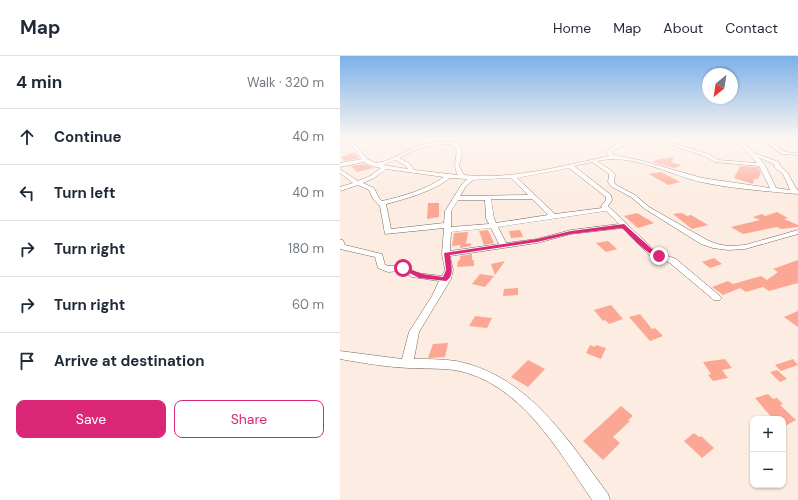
<!DOCTYPE html>
<meta charset="utf-8">
<style>
body{margin:0;font-family:"DM Sans",sans-serif;background:#f6f6f7;color:#1f2937}
.controls{position:absolute;right:12px;bottom:12px;display:grid;overflow:hidden;border-radius:8px;box-shadow:0 1px 3px #0004}
.controls button{width:36px;height:36px;display:grid;place-items:center;padding:0;border:0;border-bottom:1px solid #e0e1e3;background:#fff;color:#1f2937;font:20px sans-serif}
.compass{position:absolute;left:362px;top:12px;width:36px;height:36px;border-radius:50%;background:#fff;box-shadow:0 1px 3px #0004;rotate:210deg}
.stop{position:absolute;width:12px;height:12px;margin:-9px;border:3px solid #db2777;border-radius:50%;background:#fff}
.stop.end{background:#db2777;border-color:#fff;box-shadow:0 1px 4px #0008}
.list{margin:0;padding:0;list-style:none}
h2{display:flex;justify-content:space-between;align-items:center;height:52px;margin:0;padding:0 16px;font-size:17px}
h2 small{font-size:13px;font-weight:400;color:#747a83}
.list li{display:grid;grid-template-columns:26px 1fr auto;gap:12px;align-items:center;box-sizing:border-box;height:56px;padding:0 16px;border-top:1px solid #e0e1e3}
.list b{display:block;font-size:15px;white-space:nowrap}
.list em{font-size:13px;font-style:normal;color:#747a83}
.actions{display:flex;gap:8px;padding:12px 16px}
.actions a{flex:1;padding:9px 0;border:1px solid #db2777;border-radius:8px;text-align:center;font-size:14px;color:#db2777}
.actions .main{background:#db2777;color:#fff}
.icon{flex:none;width:22px;height:22px;fill:none;stroke:currentColor;stroke-width:2;stroke-linecap:round;stroke-linejoin:round}
.map{position:relative;flex:none;width:458px;height:444px;overflow:hidden}
header{display:flex;align-items:center;gap:24px;box-sizing:border-box;height:56px;padding:0 20px;background:#fff;border-bottom:1px solid #e0e1e3}
header strong{font-size:19px}
nav{display:flex;gap:22px;margin-inline-start:auto;font-size:14px}
main{display:flex}
aside{flex:1;background:#fff}
.map>svg:first-child{display:block}
</style>
<header>
<strong>Map</strong>
<nav><a>Home</a><a>Map</a><a>About</a><a>Contact</a></nav>
</header>
<main>
<aside>
<h2>4 min<small>Walk · 320 m</small></h2>
<ul class="list">
<li><svg class="icon" aria-label="ahead" viewBox="0 0 24 24"><path d="M12 20V5M6 11l6-6 6 6"/></svg><div><b>Continue</b></div><em>40 m</em></li>
<li><svg class="icon" aria-label="left" viewBox="0 0 24 24"><path d="M17 20v-9H6M10 6l-5 5 5 5"/></svg><div><b>Turn left</b></div><em>40 m</em></li>
<li><svg class="icon" aria-label="right" viewBox="0 0 24 24"><path d="M7 20v-9h11M14 6l5 5-5 5"/></svg><div><b>Turn right</b></div><em>180 m</em></li>
<li><svg class="icon" aria-label="right" viewBox="0 0 24 24"><path d="M7 20v-9h11M14 6l5 5-5 5"/></svg><div><b>Turn right</b></div><em>60 m</em></li>
<li><svg class="icon" aria-label="arrive" viewBox="0 0 24 24"><path d="M6 21V4h12l-3 4 3 4H6"/></svg><div><b>Arrive at destination</b></div></li>
</ul>
<div class="actions"><a class="main">Save</a><a>Share</a></div>
</aside>
<div class="map">
<svg width="458" height="444" viewBox="0 0 458 444">
<rect width="100%" height="100%" fill="#fcece1"/>
<!-- building -->
<path fill="#fba793" d="M14,96L19,102L5,105L1,101Z
M333,101L332,107L342,109L334,112L312,106L316,104Z
M24,108L34,112L17,116L11,110Z
M400,110L418,111L421,117L418,123H414L413,128L394,122Z
M321,116L340,126L328,129L309,118Z
M88,147H99V161L87,163Z
M437,156L448,162L444,163L458,169V171L441,173L437,171L403,178L391,171L420,164L413,161L422,158L425,160Z
M297,157L314,167L298,172L284,160Z
M342,157L347,160L351,159L368,169L352,173L333,158Z
M148,174L154,187L144,189L139,175Z
M180,174L183,181L171,182L169,175Z
M128,176L126,188L131,187V190L120,192V189L112,190L114,177Z
M268,185L277,193L266,196L256,187Z
M132,198V204H134V210L117,211L118,205L120,204V200Z
M374,202L382,208L370,212L362,206Z
M458,204V227L429,235L423,231L406,236L400,232L383,239L372,231L388,225L393,228L421,220L427,224L438,216L433,213Z
M165,205L155,219L151,208Z
M140,218L154,220L145,231L132,228Z
M178,232V239L163,240L164,233Z
M271,249L283,263L269,268L265,264L263,265L254,254Z
M458,255V271L444,261Z
M300,258L312,273L315,272L323,280L310,285L289,261Z
M135,260L152,262L147,272L129,270Z
M108,287L105,301L88,302L93,288Z
M250,289L255,291L256,289L266,292L261,303L246,297Z
M385,303L392,312L382,314L388,322L373,325L368,319L371,318L363,306Z
M453,303L458,309L441,315L435,309Z
M188,304L205,313L188,331L171,321Z
M437,314L447,323L440,326L430,316Z
M428,338L433,343L437,342L443,348L440,349L456,364L443,371V363H433L415,342Z
M281,350L293,360L288,364L290,365L273,381L280,387L263,404L243,385Z
M354,377L359,381L361,380L374,392L362,402L344,385Z"/>
<g fill="none" stroke-linecap="round" stroke-linejoin="round">
<defs>
<path id="street" d="M7,83H11L27,103L36,107L46,105L80,89L96,86H113L118,87L121,92L122,98L119,110L124,119C173,124 222,110 269,100L266,96L277,88L276,83H280L281,87L288,83H294L271,96L274,99L299,104L362,122L430,132L419,110L375,106L364,100L314,83H321L368,98L378,104L417,107L395,83H400L414,97L439,106L440,110L447,116L457,134H458V138C426,135 393,133 361,126C327,118 293,97 257,105L272,115L275,119L274,126L276,129L295,139L309,151L367,184L377,188L388,190L405,189L458,174V178L405,193L388,194L373,192L361,188L305,153L291,141L272,131L268,126L269,119L268,117L252,106L234,110L271,139L272,144L268,150L313,193L317,196L336,203L380,240L382,242L380,244H374L330,207L311,200L307,197L283,172L231,178L197,187L110,200L113,214L111,223L79,276L74,303C88,303 102,303 116,305C188,319 228,384 268,438L270,444H252C218,394 180,326 115,314C100,312 84,313 69,312C46,311 23,307 0,303V295L62,303L69,276L92,240L99,225L72,221L61,215L48,216L38,212L35,201L0,193V184H3L5,189L42,198L45,209L49,210L63,209L77,217L102,220L105,214L102,198L104,172L45,178L40,150L33,143L29,134L18,129L0,135V131L13,127L0,117V113L18,125L30,120L41,112L29,109L24,106L0,111V107L22,103ZM103,88H113C122,97 110,106 118,119L74,114L69,107L59,102L80,92ZM418,101L434,108L435,112L443,118L450,134L436,132L425,109ZM55,104L65,109L68,113L43,109ZM229,112L266,141V144L261,150L262,152L215,158L177,122ZM46,113L104,121C85,134 64,140 42,145L39,142L34,132L23,127L34,122ZM110,122L127,123L122,128L105,155L104,167L51,173L46,148C69,142 91,136 110,122ZM171,122L188,139L120,140L126,130L133,124ZM151,143H192L208,159L156,167L154,162ZM118,144H145L146,162L149,168L111,171V155ZM266,155L279,168L231,174L197,183L166,187L158,171ZM151,172L159,188L110,195L111,176Z
M422,83H427L445,96L458,97V99L442,98Z"/>
</defs>
<!-- street casing -->
<use href="#street" stroke="#78675b" stroke-width="1"/>
<!-- street -->
<use href="#street" fill="#fff" fill-rule="evenodd"/>
</g>
<!-- sky -->
<linearGradient id="sky" x2="0" y2="1"><stop stop-color="#7cb0e8"/><stop offset="0.57" stop-color="#fef6f2"/><stop offset="1" stop-color="#fef6f2" stop-opacity="0"/></linearGradient>
<rect width="458" height="145" fill="url(#sky)"/>
<!-- route -->
<path fill="#db2777" d="M284,168L312,193L321,199V201C309,202 291,180 282,172L231,178L197,186L110,199C111,208 115,220 106,225L79,222L60,212L63,211L83,218L103,221L106,214L104,197L197,183L231,175Z"/>
</svg>
<div class="controls">
<button>+</button>
<button>−</button>
</div>
<svg class="compass" viewBox="-18 -18 36 36"><path d="M0-13l5 13h-10z" fill="#e53935"/><path d="M0 13l5-13h-10z" fill="#747a83"/></svg>
<div class="stop" style="left:63px;top:212px"></div>
<div class="stop end" style="left:319px;top:200px"></div>
</div>
</main>
